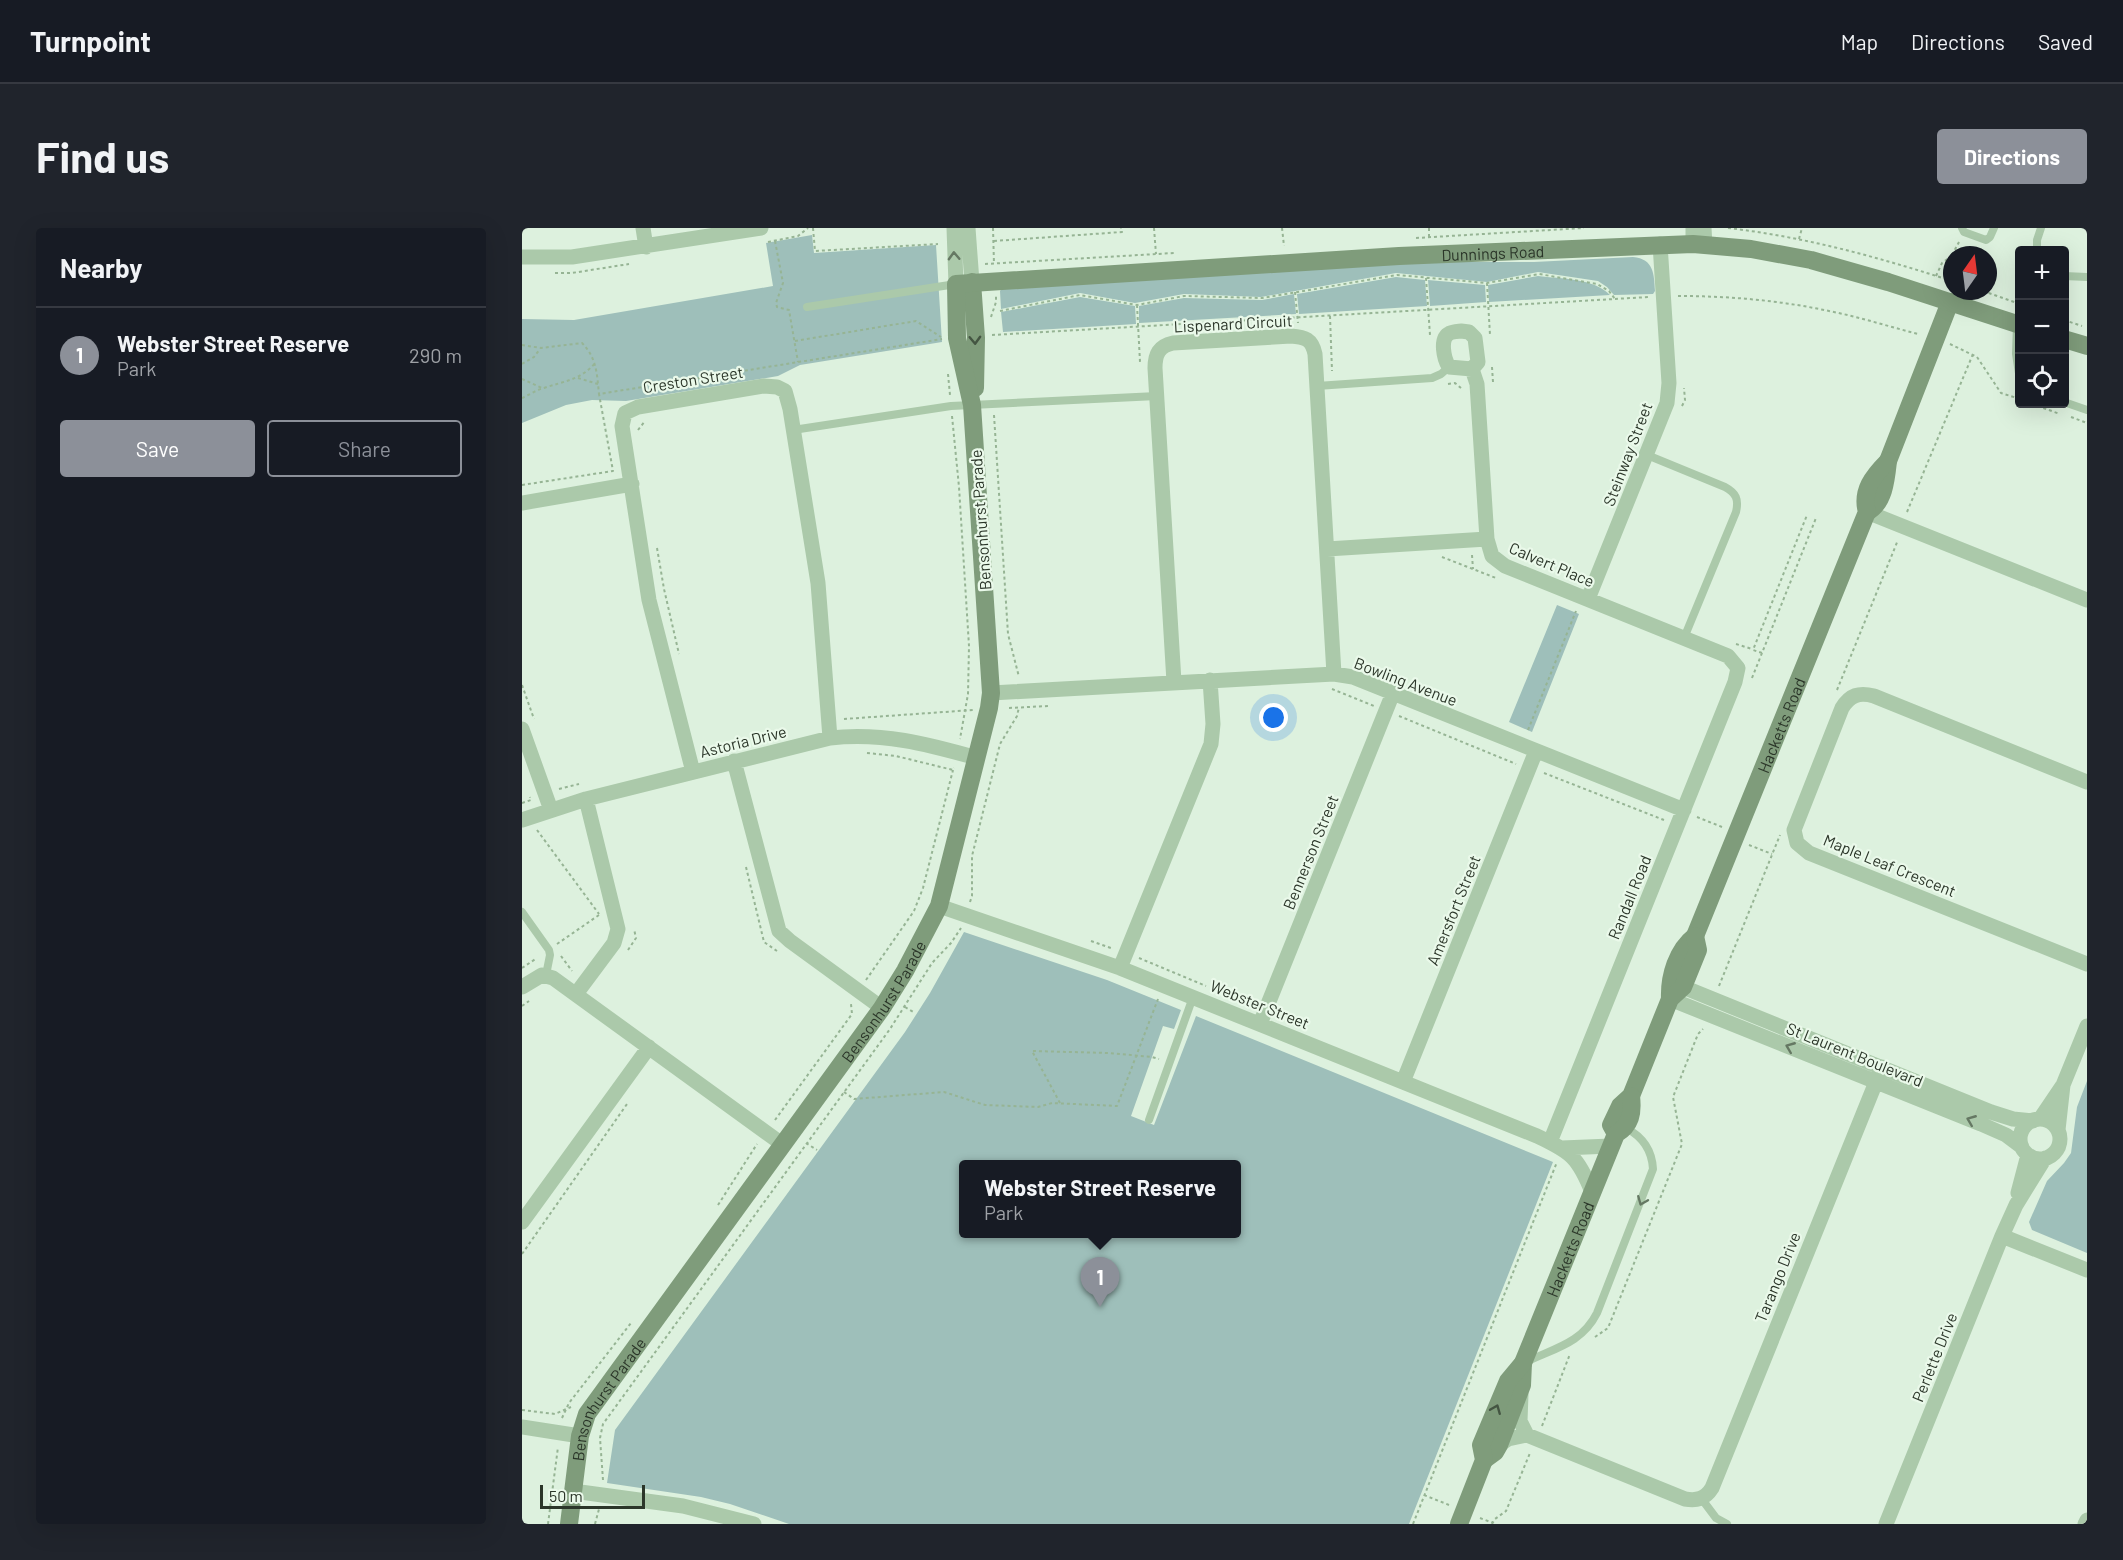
<!DOCTYPE html>
<meta charset="utf-8">
<style>
body{margin:0;font-family:Barlow,sans-serif;background:#20242c;color:#f1f3f6}
.controls{position:absolute;right:18px;top:18px;display:grid;overflow:hidden;border-radius:6px;box-shadow:0 6px 24px #0002}
.controls button{width:54px;height:54px;display:grid;place-items:center;padding:0;border:0;border-bottom:2px solid #363941;background:#171b24;color:#f1f3f6;font:30px sans-serif}
.compass{position:absolute;left:1421px;top:18px;width:54px;height:54px;border-radius:50%;background:#171b24;box-shadow:0 6px 24px #0002;rotate:14deg}
.scale{position:absolute;left:18px;bottom:15px;width:105px;box-sizing:border-box;padding-left:6px;border:3px solid #2b3629;border-top:0;font-size:16px;line-height:21px;white-space:nowrap;color:#2b3629;-webkit-text-stroke:4px #eaf9ea;paint-order:stroke}
.you{position:absolute;left:752px;top:490px;width:21px;height:21px;margin:-15px;border:4px solid #fff;border-radius:50%;background:#1a73e8;box-shadow:0 0 0 9px #1a73e833}
.badge{display:grid;place-items:center;width:39px;height:39px;border-radius:50%;background:#8c9099;color:#fff;font-size:20px;font-weight:700}
.pin{position:absolute;translate:-50% -50px;filter:drop-shadow(0 2px 3px #0008)}
.pin::after{content:'';position:absolute;top:32px;width:21px;height:18px;background:inherit;clip-path:polygon(0 0,100% 0,50% 100%)}
.popup{position:absolute;left:437px;top:932px;width:282px;height:78px;box-sizing:border-box;display:grid;place-content:center;border-radius:6px;background:#171b24;filter:drop-shadow(0 2px 4px #0005);font-size:20px;white-space:nowrap;color:#9ea1a6}
.popup b{font-size:22px;color:#f1f3f6}
.popup::after{content:'';position:absolute;left:50%;top:100%;margin-left:-12px;border:12px solid transparent;border-top-color:#171b24}
.list{margin:0;padding:0;list-style:none}
h2{display:flex;justify-content:space-between;align-items:center;height:78px;margin:0;padding:0 24px;font-size:26px}
h2 small{font-size:20px;font-weight:400;color:#9ea1a6}
.list li{display:grid;grid-template-columns:39px 1fr auto;gap:18px;align-items:center;box-sizing:border-box;height:96px;padding:0 24px;border-top:2px solid #363941}
.list b{display:block;font-size:22px;white-space:nowrap}
.list p{margin:0;font-size:20px;white-space:nowrap;color:#9ea1a6}
.list em{font-size:20px;font-style:normal;color:#9ea1a6}
.actions{display:flex;gap:12px;padding:18px 24px}
.actions a{flex:1;padding:14px 0;border:2px solid #8c9099;border-radius:6px;text-align:center;font-size:21px;color:#8c9099}
.actions .main{background:#8c9099;color:#fff}
.icon{flex:none;width:33px;height:33px;fill:none;stroke:currentColor;stroke-width:2;stroke-linecap:round;stroke-linejoin:round}
.map{position:relative;flex:none;width:1565px;height:1296px;overflow:hidden;border-radius:6px}
header{display:flex;align-items:center;gap:36px;box-sizing:border-box;height:84px;padding:0 30px;background:#171b24;border-bottom:2px solid #363941}
header strong{font-size:28px}
nav{display:flex;gap:33px;margin-inline-start:auto;font-size:21px}
.intro{display:flex;align-items:center;justify-content:space-between;box-sizing:border-box;height:144px;padding:0 36px}
h1{margin:0;font-size:42px}
.button{padding:15px 27px;border-radius:6px;background:#8c9099;color:#fff;font-size:21px;font-weight:700}
main{display:flex;gap:36px;padding:0 36px}
aside{flex:1;background:#171b24;border-radius:6px;box-shadow:0 6px 24px #0002}
.map>svg:first-child{display:block}
</style>
<header>
<strong>Turnpoint</strong>
<nav><a>Map</a><a>Directions</a><a>Saved</a></nav>
</header>
<div class="intro"><h1>Find us</h1><a class="button">Directions</a></div>
<main>
<aside>
<h2>Nearby<small></small></h2>
<ul class="list">
<li><span class="badge">1</span><div><b>Webster Street Reserve</b><p>Park</p></div><em>290 m</em></li>
</ul>
<div class="actions"><a class="main">Save</a><a>Share</a></div>
</aside>
<div class="map">
<svg width="1565" height="1296" viewBox="0 0 1565 1296">
<rect width="100%" height="100%" fill="#ddf1de"/>
<!-- green -->
<path fill="#9ebfba" fill-rule="evenodd" d="M290,7L292,25L414,17L420,114L278,137L256,148L104,173L70,172L44,177L0,195V91L52,92L251,58L244,15Z
M1111,29C1132,31 1132,46 1133,63L1131,66L1092,67L1085,59L1076,53L1016,44L965,54L874,45L739,69L662,66L613,75L558,65L479,81L478,63L481,59L904,34H1012Z
M1016,48C1039,51 1072,50 1088,67L967,74L966,57Z
M874,49L903,52L905,78L777,86L775,66Z
M906,52L963,57L964,74L908,78Z
M772,66L774,86L617,95V78L662,70L740,72Z
M558,69L613,78L614,96L481,104L479,84Z
M1035,377L1057,386L1010,504L987,494Z
M442,704L585,752L659,782L652,801L641,798L609,888L632,897L674,788L1031,934L887,1296H267L208,1276L179,1269L85,1255L93,1202L383,804L408,765ZM442,936H714V1006H442Z
M1565,853V1025L1510,1002L1507,994L1525,953L1542,935L1549,925L1555,879Z"/>
<g fill="none" stroke-linecap="round" stroke-linejoin="round">
<!-- path -->
<path stroke="#96b494" stroke-width="2" stroke-dasharray="3 3" stroke-linecap="butt" d="M291,0L293,23L416,16
M471,0L472,36
M632,0L634,26
M760,0L762,18
M907,0V9
M1206,0C1283,9 1356,29 1430,53
M894,10L1062,0
M1277,11L1280,0
M253,13L261,55L254,75L255,79L267,82L276,134
M472,13L600,4L599,0
M246,14L276,8L286,0
M1430,27L1437,14
M463,36L652,25
M33,45H50L107,36
M1414,48L1420,35L1430,28
M904,50L908,107
M965,55L968,107
M1461,63L1498,76
M773,64L776,95
M1156,68C1205,68 1254,72 1302,82C1334,88 1365,98 1396,106
M615,77L618,134
M478,83L558,67L615,77L662,68L740,70L875,47L965,55L1017,46L1075,56L1087,63L1093,71
M808,88L810,143
M469,89L474,74V68
M1542,92L1560,98
M470,107L1127,69
M273,113L394,93L419,109
M1428,116L1455,129L1479,165L1498,171
M0,117L19,120L60,115C75,130 75,147 77,166
M0,136L12,129L18,121
M970,139L971,154
M426,146L428,167
M56,150L76,156
M0,151L20,160
M926,156L933,155L939,160
M0,170C7,167 14,162 22,160C42,153 59,152 73,135
M1510,176L1538,186
M1160,178L1163,172L1162,160
M472,187L486,406L497,449
M430,188L437,259L447,418L446,466L438,511
M1549,189L1565,195
M116,202L123,193
M0,257L91,243L77,166L420,111
M1385,284L1451,126
M135,320L142,361L157,426
M950,327L951,341
M920,329L974,350
M1214,416L1230,421
M1240,425L1231,422L1285,287
M1230,450L1294,290
M0,457L12,491
M810,461L852,478
M1315,462L1376,312
M487,480L526,478
M877,488L994,536
M322,491L451,482
M1006,502L1054,383
M182,525L200,521
M345,525L374,528L431,542L432,540
M1022,545L1142,592
M37,561L57,556
M0,575L9,572L8,569
M1175,589L1200,599
M15,602L77,686
M1227,617L1250,626
M224,639L242,714L255,723
M448,674L450,668V628L478,516L495,488L497,479
M569,713L589,720
M35,716L77,687
M106,722L114,710L112,701
M39,728L50,743
M617,730L684,758
M0,740L15,730
M344,752L392,683L401,660L431,542
M1197,758L1258,607
M0,778L7,773
M383,779L393,785
M322,864L332,871L422,864L463,877L516,879L530,875L595,878L636,771
M538,875L510,823L587,825L630,829L637,831
M253,892L330,786L329,776
M284,915L295,922
M196,977L235,916
M0,1026L105,876
M1073,1109L1086,1100L1160,916L1151,869L1176,806L1181,801
M0,1182L33,1186L49,1179
M40,1190L47,1175L109,1095
M1020,1198L1048,1126
M81,1252L78,1210L81,1196L368,801L410,735L429,715L439,700
M902,1267L927,1277
M958,1290L971,1295
M26,1296L36,1219
M73,1296L77,1281
M891,1296L1035,934
M970,1296L973,1291L984,1283L1008,1225H1009"/>
<!-- lane -->
<path stroke="#abc9aa" stroke-width="8" d="M1440,0L1442,4L1464,12L1468,9L1472,0
M1515,22V12L1519,0
M1542,48L1565,49
M285,79L434,56
M1495,97L1494,126L1498,152
M795,158L910,150L919,146L927,139
M1542,174L1565,182
M271,202L429,178L635,168
M1125,227L1203,259C1214,265 1217,271 1214,284L1162,410
M0,684L27,722L28,727L24,747
M627,892L671,769
M1004,1134C1033,1120 1060,1115 1075,1085L1131,941C1130,922 1121,909 1104,900
M1179,1270L1194,1290L1205,1296"/>
<!-- street -->
<path stroke="#abc9aa" stroke-width="15" d="M121,0L124,19
M432,0L434,56
M446,0L450,54
M1171,0V16
M1182,0L1183,17
M0,29H50L239,0
M939,103L947,104L953,110L956,134L950,141L927,139C922,131 917,110 928,105C929,104 938,103 939,103Z
M950,141L955,156L965,311L970,328L983,338L1206,428L1216,440L1213,454L1028,914
M0,275L110,256
M1345,284L1565,372
M805,321L965,311
M1066,371L1145,175L1147,155L1138,16
M652,454L633,140C633,126 637,118 651,115L769,108C783,109 790,111 793,126L812,446
M469,465L812,446L831,449L1162,582
M0,501L29,582
M212,533L257,703L268,713L360,780
M171,544L127,372L100,198L103,185L116,179L242,158L255,159L263,163L268,181L296,355L308,510
M1565,554L1352,468C1337,464 1328,467 1320,480L1272,602L1275,615L1287,625L1565,736
M0,592L64,571L308,510C360,504 405,516 455,530
M417,678L598,740L1015,908C1049,924 1056,929 1070,964
M598,740L689,516L691,496L688,452
M0,759L20,747L31,750L260,916
M1161,759L1469,884L1491,891L1511,893
M54,766L92,715L96,701L64,571
M1148,771L1459,896L1484,907L1500,919
M738,796L871,465
M881,854L1014,523
M1518,891L1541,857L1565,798
M1498 911a20 20 0 1 1 40 0a20 20 0 1 1-40 0Z
M1536,902L1541,857
M1040,920L1089,918
M1496,965L1506,927
M0,994L127,819
M1480,1008L1565,1042
M999,1166L998,1193L1005,1207
M0,1199L58,1208
M977,1217L986,1211L1005,1207L1163,1271C1175,1273 1183,1271 1190,1260L1360,839
M51,1263L161,1278L232,1296
M1364,1296L1480,1008L1494,977L1523,930
M1563,1296L1565,1292"/>
<!-- secondary -->
<g stroke="#7f9c7b" stroke-width="18">
<path d="M450,54L454,110L453,160"/>
<path d="M1542,111L1565,118"/>
<path d="M1345,284C1362,275 1364,252 1366,233L1428,74"/>
<path id="s1" d="M1148,771C1147,748 1155,722 1173,708L1345,284C1339,263 1351,248 1366,233"/>
<path d="M1094,906L1089,897L1098,878L1109,868L1148,771L1161,759L1176,722L1173,708"/>
<path d="M962,1232L973,1224L977,1217L1000,1157L1001,1135"/>
<path id="s2" d="M47,1296L58,1208L65,1186L360,780L383,743L417,678L467,480L469,465L450,177L435,110L434,56L877,28L1171,16L1229,21L1289,32L1366,54L1498,97"/>
<path id="s3" d="M937,1296L962,1232L959,1217L986,1153L1001,1135L1094,906C1109,897 1111,885 1109,868"/>
</g>
</g>
<!-- one-way arrows -->
<defs><path id="oneway-chevron" d="M-2-3.5L2.5 0L-2 3.5" fill="none" stroke-width="1.6" stroke-linecap="round" stroke-linejoin="round" transform="scale(1.5)"/></defs>
<g stroke="#657863">
<use href="#oneway-chevron" transform="translate(432 28) rotate(-92)"/>
<use href="#oneway-chevron" transform="translate(1268 819) rotate(-158)"/>
<use href="#oneway-chevron" transform="translate(1449 892) rotate(-158)"/>
<use href="#oneway-chevron" transform="translate(1120 973) rotate(112)"/>
</g>
<g stroke="#445542">
<use href="#oneway-chevron" transform="translate(453 112) rotate(88)"/>
<use href="#oneway-chevron" transform="translate(974 1181) rotate(-68)"/>
</g>
<g text-anchor="middle" dominant-baseline="central" stroke-width="4.5" stroke-linejoin="round" paint-order="stroke">
<!-- street labels -->
<g font-size="16" fill="#2b3629" stroke="#eaf9ea">
<text stroke="none"><textPath href="#s2" startOffset="1899">Dunnings Road</textPath></text>
<text transform="translate(711 95) rotate(-3)">Lispenard Circuit</text>
<text transform="translate(171 151) rotate(-9)">Creston Street</text>
<text transform="translate(1105 226) rotate(-69)">Steinway Street</text>
<text transform="translate(458 292) rotate(-94)">Bensonhurst Parade</text>
<text transform="translate(1030 336) rotate(23)">Calvert Place</text>
<text transform="translate(884 453) rotate(21)">Bowling Avenue</text>
<text stroke="none"><textPath href="#s1" startOffset="298">Hacketts Road</textPath></text>
<text transform="translate(221 513) rotate(-14)">Astoria Drive</text>
<text transform="translate(788 624) rotate(-68)">Bennerson Street</text>
<text transform="translate(1368 637) rotate(22)">Maple Leaf Crescent</text>
<text transform="translate(1107 669) rotate(-68)">Randall Road</text>
<text transform="translate(931 682) rotate(-68)">Amersfort Street</text>
<text stroke="none"><textPath href="#s2" startOffset="620">Bensonhurst Parade</textPath></text>
<text transform="translate(738 776) rotate(22)">Webster Street</text>
<text transform="translate(1333 826) rotate(22)">St Laurent Boulevard</text>
<text stroke="none"><textPath href="#s3" startOffset="300">Hacketts Road</textPath></text>
<text transform="translate(1255 1049) rotate(-68)">Tarango Drive</text>
<text transform="translate(1412 1129) rotate(-68)">Perlette Drive</text>
<text stroke="none"><textPath href="#s2" startOffset="134">Bensonhurst Parade</textPath></text>
</g>
</g>
</svg>
<div class="controls">
<button>+</button>
<button>−</button>
<button><svg class="icon" aria-label="locate" viewBox="0 0 24 24"><circle cx="12" cy="12" r="6"/><path d="M12 2v4M12 18v4M2 12h4M18 12h4"/></svg></button>
</div>
<svg class="compass" viewBox="-18 -18 36 36"><path d="M0-13l5 13h-10z" fill="#e53935"/><path d="M0 13l5-13h-10z" fill="#9ea1a6"/></svg>
<div class="scale">50 m</div>
<div class="you"></div>
<div class="pin badge" style="left:578px;top:1079px">1</div>
<div class="popup"><b>Webster Street Reserve</b>Park</div>
</div>
</main>
